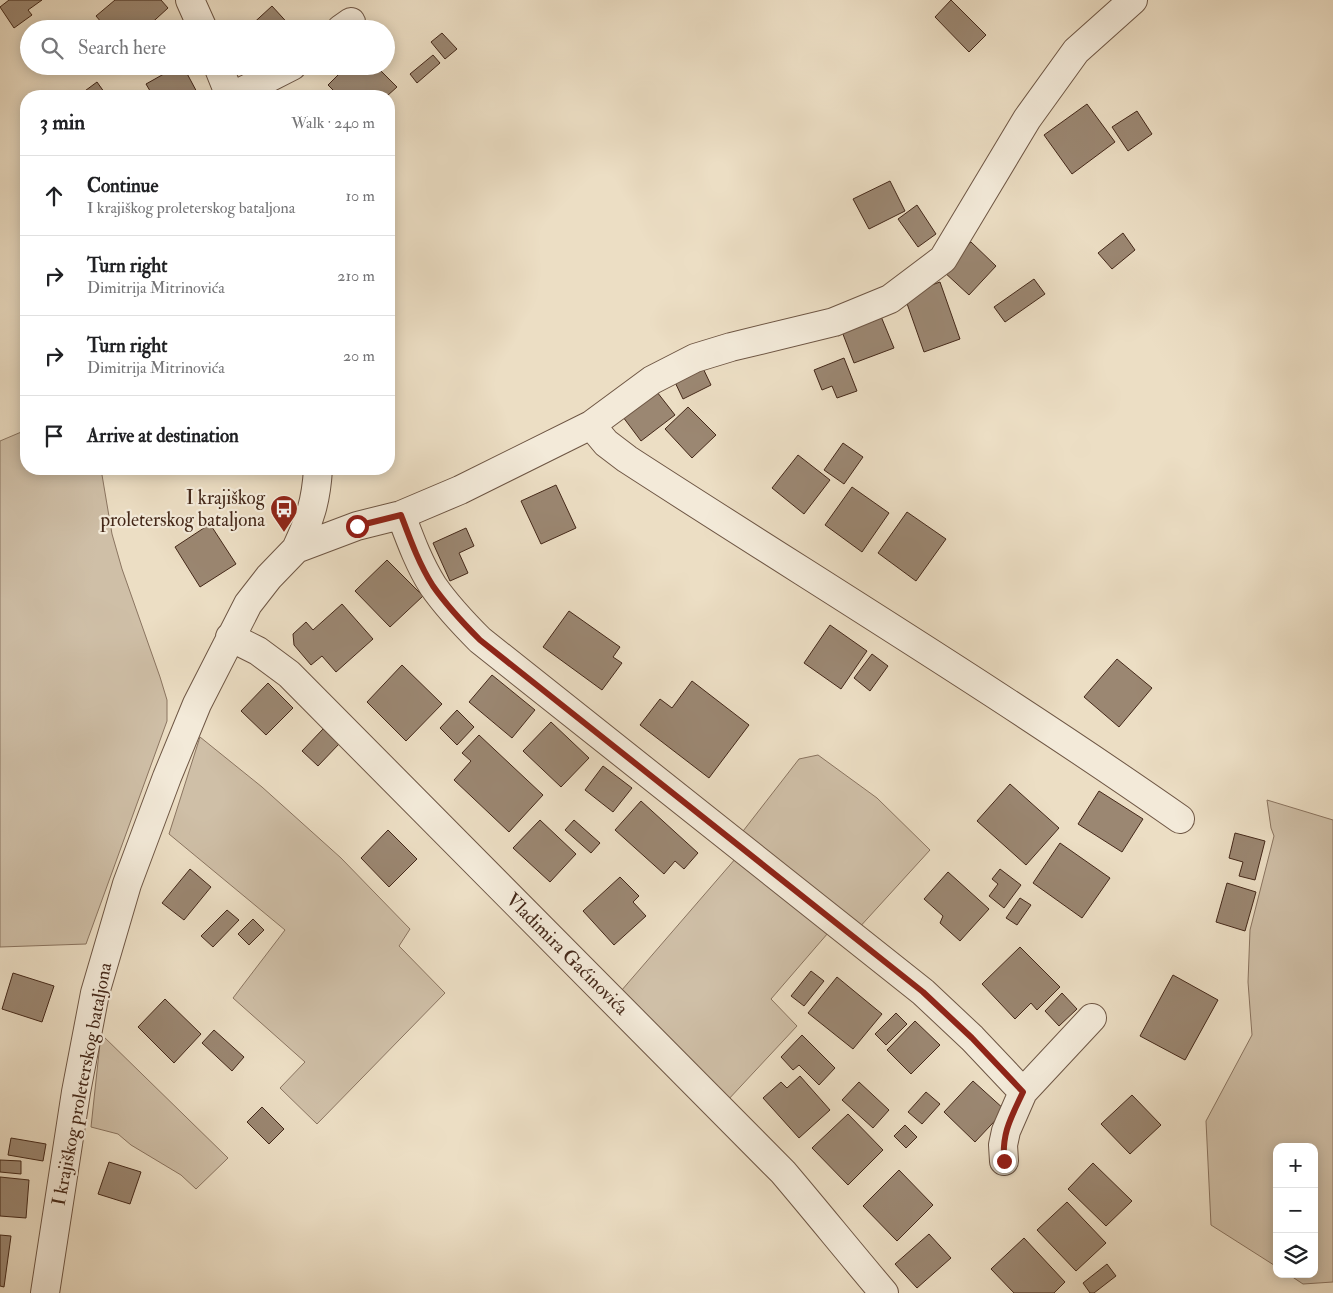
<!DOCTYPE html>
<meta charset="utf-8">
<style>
body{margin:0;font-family:"IM FELL Double Pica",serif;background:#f6f6f6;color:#202124}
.controls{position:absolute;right:15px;bottom:15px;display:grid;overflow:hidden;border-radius:10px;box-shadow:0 2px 12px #0003}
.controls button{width:45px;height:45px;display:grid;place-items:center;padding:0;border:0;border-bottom:1px solid #e0e0e0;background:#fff;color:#202124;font:25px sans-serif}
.stop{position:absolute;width:15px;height:15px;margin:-11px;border:4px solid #8f2418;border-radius:50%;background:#fff}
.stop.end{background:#8f2418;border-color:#fff;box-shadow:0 1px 5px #0008}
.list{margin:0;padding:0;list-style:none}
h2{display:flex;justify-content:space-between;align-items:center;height:65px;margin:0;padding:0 20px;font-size:21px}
h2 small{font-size:16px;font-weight:400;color:#757577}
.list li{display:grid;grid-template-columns:32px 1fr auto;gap:15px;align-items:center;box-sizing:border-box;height:80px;padding:0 20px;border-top:1px solid #e0e0e0}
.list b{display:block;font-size:19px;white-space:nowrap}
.list p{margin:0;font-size:16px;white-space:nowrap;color:#757577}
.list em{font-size:16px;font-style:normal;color:#757577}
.icon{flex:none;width:28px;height:28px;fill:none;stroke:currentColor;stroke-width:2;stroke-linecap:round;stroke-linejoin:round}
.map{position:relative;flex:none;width:1333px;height:1293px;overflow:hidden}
.search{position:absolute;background:#fff;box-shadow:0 2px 12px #0003;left:20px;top:20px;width:375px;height:55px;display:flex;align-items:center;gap:12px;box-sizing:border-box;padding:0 18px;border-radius:28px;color:#757577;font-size:19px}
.panel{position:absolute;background:#fff;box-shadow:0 2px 12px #0003;left:20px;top:90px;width:375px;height:385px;border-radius:20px}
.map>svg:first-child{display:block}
</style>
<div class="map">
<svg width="1333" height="1293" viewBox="0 0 1333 1293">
<rect width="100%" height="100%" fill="#ecdec4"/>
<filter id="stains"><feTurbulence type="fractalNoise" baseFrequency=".004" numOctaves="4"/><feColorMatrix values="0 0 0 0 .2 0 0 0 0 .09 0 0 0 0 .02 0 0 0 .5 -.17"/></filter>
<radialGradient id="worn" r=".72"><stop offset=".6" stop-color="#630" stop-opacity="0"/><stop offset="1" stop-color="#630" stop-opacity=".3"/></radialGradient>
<!-- green -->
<path fill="#cfbfa7" stroke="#8a7460" d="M26,430V469H101L112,534L122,569L160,677L167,700V721L86,944L0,947V441Z
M200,737L262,787L341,858L410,929L399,946L445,993L317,1124L280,1088L305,1062L233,998L285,930L169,834Z
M818,755L877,798L930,850L857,930L740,835L799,759Z
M1267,800L1333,820V1282L1303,1284L1288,1274H1314V1147H1277V1267L1211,1225L1206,1121L1252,1035L1248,982L1250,930L1274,836L1271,828Z
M736,858L828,933L771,999L797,1026L727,1101L621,991Z
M101,1034L228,1158L196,1189L181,1175L131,1145L118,1134L91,1127Z"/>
<!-- building -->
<path fill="#9b8772" stroke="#442819" d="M9,0H42L28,10L32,15L14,28L0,7Z
M115,0H161L168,8L145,29H107L96,16Z
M951,0L986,35L969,52L935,17Z
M272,6L293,29H247Z
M442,33L457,49L445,59L431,42Z
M433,55L440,63L417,83L410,74Z
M178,66H183L199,96H153L146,84Z
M347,66H376L397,87L387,96H339L328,85Z
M97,82L107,96H78Z
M1087,104L1115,142L1072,174L1044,135Z
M1137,111L1152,134L1128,151L1112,127Z
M890,181L905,211L869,229L853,199Z
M917,205L936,234L918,247L898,219Z
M1123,233L1135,250L1112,269L1098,253Z
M971,242L996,266L969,295L943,271Z
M1034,279L1045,294L1005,322L994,307Z
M940,282L960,339L924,352L904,295Z
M880,314L894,348L854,363L841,329Z
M844,358L857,391L837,398L832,386L822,390L814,370Z
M700,362L711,385L683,399L672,376Z
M657,392L675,415L641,441L623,417Z
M688,407L716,435L692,458L665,429Z
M843,443L863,457L844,484L824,470Z
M798,455L830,480L804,514L772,488Z
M556,485L576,528L541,544L521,501Z
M852,487L889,513L862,552L825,525Z
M907,512L946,539L916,581L878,553Z
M210,524L236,564L200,587L175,547Z
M466,528L474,546L459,553L468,573L450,581L433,543Z
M387,560L423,596L390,627L355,591Z
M342,604L373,639L336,672L322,656L311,665L294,645L293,634L306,622L313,630Z
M569,611L620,647L613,657L622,663L602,690L543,647Z
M830,625L867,651L841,689L804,663Z
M872,654L888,666L870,691L854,678Z
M1117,659L1152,688L1119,727L1084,697Z
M402,665L442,704L406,741L367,702Z
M492,675L535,710L512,738L469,702Z
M692,681L749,725L709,778L640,725L660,699L672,708Z
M268,683L293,708L266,735L241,711Z
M457,710L474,727L457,745L440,728Z
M551,722L589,758L561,787L523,751Z
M323,729L339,744L318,766L302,751Z
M479,735L543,795L509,832L454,780L471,761L462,753Z
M603,766L632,788L613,812L585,790Z
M1010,784L1059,828L1026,865L977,821Z
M1099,791L1143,819L1122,852L1078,824Z
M641,801L698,853L684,869L675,861L664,874L615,830Z
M540,820L576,854L550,882L513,848Z
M574,820L600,843L591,853L565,830Z
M388,830L417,859L389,887L361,858Z
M1235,833L1265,841L1255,880L1239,876L1243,862L1229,858Z
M1060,843L1110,878L1082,918L1033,883Z
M190,869L211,887L184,920L162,903Z
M1000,869L1021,885L1004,908L989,896L998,884L992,879Z
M948,872L989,909L960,941L940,923L943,916L924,899Z
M620,877L639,896L633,902L646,916L614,945L583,911Z
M1227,883L1256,892L1245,931L1216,922Z
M1020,898L1031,905L1017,925L1006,918Z
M227,910L239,920L213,947L201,936Z
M253,919L264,930L249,945L238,934Z
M1020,947L1060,987L1037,1010L1031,1003L1015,1019L982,984Z
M811,971L824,981L804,1006L791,996Z
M13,973L54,986L42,1022L2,1009Z
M1173,975L1218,1000L1185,1060L1140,1036Z
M837,977L882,1014L853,1049L808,1013Z
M1062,993L1077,1009L1059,1026L1045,1011Z
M165,999L201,1034L174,1063L138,1027Z
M896,1013L907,1024L886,1045L875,1034Z
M915,1021L940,1045L911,1074L887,1050Z
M214,1030L244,1057L232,1071L202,1043Z
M802,1035L835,1068L819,1085L799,1065L793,1070L781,1057Z
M800,1076L830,1110L799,1138L763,1098L781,1082L787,1088Z
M973,1081L1005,1110L975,1142L944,1112Z
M859,1082L889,1110L873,1128L842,1100Z
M926,1092L940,1104L922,1124L908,1112Z
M1132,1095L1161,1125L1130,1154L1101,1124Z
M262,1107L284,1129L269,1144L247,1122Z
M848,1114L883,1150L848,1185L812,1148Z
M905,1125L917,1137L906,1148L894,1136Z
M11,1138L46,1144L43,1161L8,1155Z
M0,1160L21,1161V1174L0,1172Z
M109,1162L141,1172L130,1204L98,1194Z
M1093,1163L1132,1201L1106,1226L1068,1189Z
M899,1170L933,1205L897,1241L863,1206Z
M0,1177L29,1180L26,1218L0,1216Z
M1067,1202L1106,1243L1076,1271L1037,1230Z
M929,1234L951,1258L917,1288L895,1264Z
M0,1235L11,1236L4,1287L0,1286Z
M1024,1238L1065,1282L1054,1293H1014L991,1269Z
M1107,1264L1116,1276L1094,1293H1090L1083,1283Z"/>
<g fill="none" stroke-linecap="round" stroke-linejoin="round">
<defs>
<path id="minor" d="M190,0L203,29
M341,29L351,22
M218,66L230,96
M233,96L292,66
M591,425L606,443L627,459C812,579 1000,693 1180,819
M401,515C410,539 419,564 433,586C447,606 463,623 480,640L923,992L972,1038L1023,1092
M296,549C310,519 316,502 318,469
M230,637L258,651L289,674L783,1172C817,1212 850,1253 884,1293
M1004,1161L1003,1145L1006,1131L1023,1092L1092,1018
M45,1293L76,1092L95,993L127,884L167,777L197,704L248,604L269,577L296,549L357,526L401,515L460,490L591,425L652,380L695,358L731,347L834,322L890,299L943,259L1027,119L1076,51L1133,0"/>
</defs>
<!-- minor casing -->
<use href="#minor" stroke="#6e5644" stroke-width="30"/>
<!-- minor -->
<use href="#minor" stroke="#f3ead9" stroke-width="28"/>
</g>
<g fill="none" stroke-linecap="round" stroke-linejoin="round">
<!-- route -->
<path stroke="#8f2418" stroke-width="6" d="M357,526L401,515C410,539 419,564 433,586C447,606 463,623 480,640L923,992L972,1038L1023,1092C1011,1118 1002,1132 1004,1161"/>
</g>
<!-- icons -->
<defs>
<symbol id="bus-pin" viewBox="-11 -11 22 30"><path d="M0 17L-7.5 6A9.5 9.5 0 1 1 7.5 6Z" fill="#8f2418" stroke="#f3ead9"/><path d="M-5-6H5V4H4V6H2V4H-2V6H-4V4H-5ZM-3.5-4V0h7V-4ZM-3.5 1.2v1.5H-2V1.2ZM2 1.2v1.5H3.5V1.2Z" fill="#fff"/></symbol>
</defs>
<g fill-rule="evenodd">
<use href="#bus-pin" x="268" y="493" width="32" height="43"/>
</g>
<g text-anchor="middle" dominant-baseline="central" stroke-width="4.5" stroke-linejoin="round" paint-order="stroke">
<!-- poi labels -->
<g font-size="19" fill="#442819" stroke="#f3ead9" text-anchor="end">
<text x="265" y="498">I krajiškog<tspan x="265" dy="22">proleterskog bataljona</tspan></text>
</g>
<!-- street labels -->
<g font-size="19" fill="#442819" stroke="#f3ead9">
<text transform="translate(567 954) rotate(45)">Vladimira Gaćinovića</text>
<text transform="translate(82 1084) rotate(-79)">I krajiškog proleterskog bataljona</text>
</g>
</g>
<rect width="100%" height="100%" filter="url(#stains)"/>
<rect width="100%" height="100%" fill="url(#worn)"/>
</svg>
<div class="controls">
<button>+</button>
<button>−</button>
<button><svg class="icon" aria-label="layers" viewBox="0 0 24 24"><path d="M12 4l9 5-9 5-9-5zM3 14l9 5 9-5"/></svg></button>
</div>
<div class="stop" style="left:357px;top:526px"></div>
<div class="stop end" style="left:1004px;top:1161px"></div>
<div class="search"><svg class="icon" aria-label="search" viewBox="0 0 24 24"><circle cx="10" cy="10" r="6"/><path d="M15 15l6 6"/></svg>Search here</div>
<section class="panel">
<h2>3 min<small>Walk · 240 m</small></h2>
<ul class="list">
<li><svg class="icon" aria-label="ahead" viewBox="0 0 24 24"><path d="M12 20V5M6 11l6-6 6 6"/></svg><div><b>Continue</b><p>I krajiškog proleterskog bataljona</p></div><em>10 m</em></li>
<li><svg class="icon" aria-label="right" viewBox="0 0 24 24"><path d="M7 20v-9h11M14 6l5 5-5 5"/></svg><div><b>Turn right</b><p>Dimitrija Mitrinovića</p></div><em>210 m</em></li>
<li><svg class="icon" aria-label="right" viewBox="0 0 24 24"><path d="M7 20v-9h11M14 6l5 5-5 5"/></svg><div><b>Turn right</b><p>Dimitrija Mitrinovića</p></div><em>20 m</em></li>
<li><svg class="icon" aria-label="arrive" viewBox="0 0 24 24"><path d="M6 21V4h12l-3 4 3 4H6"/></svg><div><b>Arrive at destination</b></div></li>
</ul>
</section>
</div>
